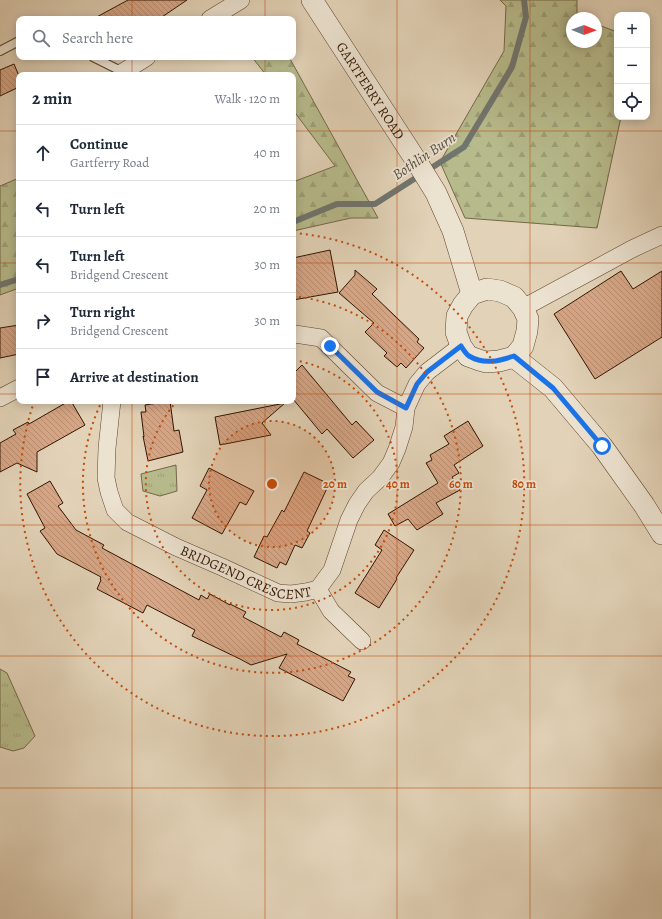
<!DOCTYPE html>
<meta charset="utf-8">
<style>
body{margin:0;font-family:Alegreya,serif;background:#f2f2f3;color:#1f2937}
.controls{position:absolute;right:12px;top:12px;display:grid;overflow:hidden;border-radius:8px;box-shadow:0 2px 10px #0003}
.controls button{width:36px;height:36px;display:grid;place-items:center;padding:0;border:0;border-bottom:1px solid #e0e1e3;background:#fff;color:#1f2937;font:20px sans-serif}
.compass{position:absolute;left:566px;top:12px;width:36px;height:36px;border-radius:50%;background:#fff;box-shadow:0 2px 10px #0003;rotate:91deg}
.stop{position:absolute;width:12px;height:12px;margin:-9px;border:3px solid #1a73e8;border-radius:50%;background:#fff}
.stop.end{background:#1a73e8;border-color:#fff;box-shadow:0 1px 4px #0008}
.list{margin:0;padding:0;list-style:none}
h2{display:flex;justify-content:space-between;align-items:center;height:52px;margin:0;padding:0 16px;font-size:17px}
h2 small{font-size:13px;font-weight:400;color:#747a83}
.list li{display:grid;grid-template-columns:26px 1fr auto;gap:12px;align-items:center;box-sizing:border-box;height:56px;padding:0 16px;border-top:1px solid #e0e1e3}
.list b{display:block;font-size:15px;white-space:nowrap}
.list p{margin:0;font-size:13px;white-space:nowrap;color:#747a83}
.list em{font-size:13px;font-style:normal;color:#747a83}
.icon{flex:none;width:22px;height:22px;fill:none;stroke:currentColor;stroke-width:2;stroke-linecap:round;stroke-linejoin:round}
.map{position:relative;flex:none;width:662px;height:919px;overflow:hidden}
.search{position:absolute;background:#fff;box-shadow:0 2px 10px #0003;left:16px;top:16px;width:280px;height:44px;display:flex;align-items:center;gap:10px;box-sizing:border-box;padding:0 14px;border-radius:8px;color:#747a83;font-size:15px}
.panel{position:absolute;background:#fff;box-shadow:0 2px 10px #0003;left:16px;top:72px;width:280px;height:332px;border-radius:8px}
.map>svg:first-child{display:block}
</style>
<div class="map">
<svg width="662" height="919" viewBox="0 0 662 919">
<defs>
<pattern id="grass-tufts" width="24" height="20" patternUnits="userSpaceOnUse"><rect width="24" height="20" fill="#b7bb8c"/><path d="M3 7l-1-3M5 7V3M7 7l1-3M15 17l-1-3M17 17v-4M19 17l1-3" fill="none" stroke="#9ea077"/></pattern>
<pattern id="forest-firs" width="22" height="20" patternUnits="userSpaceOnUse"><rect width="22" height="20" fill="#b7bb8c"/><path d="M5 1l3.5 6h-7zM16 11l3.5 6h-7z" fill="#9ea077"/></pattern>
<pattern id="building-back-hatch" width="6" height="6" patternUnits="userSpaceOnUse"><rect width="6" height="6" fill="#d7a686"/><path d="M-1 5l2 2M0 0l6 6M5-1l2 2" fill="none" stroke="#b98e72"/></pattern>
</defs>
<rect width="100%" height="100%" fill="#e2d2b7"/>
<filter id="stains"><feTurbulence type="fractalNoise" baseFrequency=".005" numOctaves="4"/><feColorMatrix values="0 0 0 0 .2 0 0 0 0 .09 0 0 0 0 .02 0 0 0 .5 -.17"/></filter>
<radialGradient id="worn" r=".72"><stop offset=".6" stop-color="#630" stop-opacity="0"/><stop offset="1" stop-color="#630" stop-opacity=".3"/></radialGradient>
<!-- grass -->
<path fill="url(#grass-tufts)" stroke="#746846" d="M176,465L177,491L160,496L143,491L141,474Z
M0,669L7,673L35,736L24,748L13,751L0,747Z"/>
<!-- forest -->
<path fill="url(#forest-firs)" stroke="#746846" d="M500,0H577V17L579,18H572V42H596V24L617,32V117H621L597,228L465,218L440,162L504,51L506,6Z
M252,57H289L378,218H351L293,231V182L335,166L293,110V75H266Z
M19,178V288L0,295V186Z"/>
<g fill="none" stroke-linecap="round" stroke-linejoin="round">
<!-- stream -->
<path stroke="#70756f" stroke-width="6" d="M293,222L337,204H375L464,147L512,67L526,17L524,0
M0,285L19,279"/>
</g>
<!-- building -->
<path fill="url(#building-back-hatch)" stroke="#321400" d="M128,0H187L159,19H93Z
M14,64L19,76V87L0,96V70Z
M330,250L338,292L293,300V258Z
M355,270L377,289L372,294L419,339L417,342L424,348L406,368L401,363L397,367L384,356L387,353L365,332L374,323L339,293L355,275Z
M621,271L633,289L662,271V337L595,379L554,314Z
M19,325V354L0,358V328Z
M302,365L352,425L356,421L374,440L353,458L327,429L322,434L293,399V374Z
M69,401H71L85,425L37,452V472L17,463L0,472V443L16,434L13,430L28,422L29,424Z
M170,401L174,431L179,430L183,452L148,461L143,436L144,437L141,412H146L145,405Z
M285,403L262,423L271,435L220,445L215,417Z
M468,421L483,446L454,465L459,473L452,477L460,490L436,503L443,514L417,530L408,519L395,526L388,514L438,483L426,463L432,460L430,455L449,444L444,436Z
M209,468L254,491L246,505L240,502L222,534L192,518L207,490L200,486Z
M304,472L329,484L307,531L310,533L302,548L295,545L286,565L280,562L277,568L254,557L264,536L267,537L282,510L284,512Z
M50,481L63,503L58,506L76,530L104,545L102,548L199,600L201,595L207,599L210,594L230,605V604L246,612L243,617L281,637L284,632L299,640L297,644L351,672L348,676L355,679L343,701L279,668L287,654L251,665L240,659L192,636L195,630L147,605L143,613L97,589L101,580L100,579L101,577L57,554L40,531L45,528L27,494Z
M384,530L414,550L396,578L397,579L379,608L355,593L382,550L375,545Z"/>
<g fill="none" stroke-linecap="round" stroke-linejoin="round">
<defs>
<path id="service" d="M0,51L19,41
M93,57L123,72"/>
<g id="minor">
<path d="M210,19L241,0"/>
<path d="M122,75L123,72L147,57"/>
<path d="M523,308L632,249L662,235"/>
<path d="M293,335L295,334L321,338L377,393L406,408"/>
<path d="M0,398L19,388"/>
<path id="s1" d="M112,401L107,448L106,478L109,492L115,510L127,522L176,547L222,567L278,593L291,594L306,592L318,589L332,570L349,520L357,504L366,491L380,478L391,463L397,449L404,427L406,408L417,384L427,372L461,346"/>
<path d="M318,589L331,611L362,641"/>
</g>
<g id="tertiary">
<path id="s2" d="M312,0L417,162L436,193L453,231L472,294"/>
<path d="M487,289L500,291L514,297L523,308L528,319L527,331L523,346L514,357L499,361L486,362L479,360L468,356L461,346L456,332L457,316L463,305L472,294Z"/>
<path d="M514,357L553,388L602,446L644,505L662,534"/>
</g>
</defs>
<!-- service casing -->
<use href="#service" stroke="#5e442e" stroke-width="10"/>
<!-- minor casing -->
<use href="#minor" stroke="#5e442e" stroke-width="18"/>
<!-- tertiary casing -->
<use href="#tertiary" stroke="#5e442e" stroke-width="22"/>
<!-- service -->
<use href="#service" stroke="#ece2d0" stroke-width="8"/>
<!-- minor -->
<use href="#minor" stroke="#ece2d0" stroke-width="17"/>
<!-- tertiary -->
<use href="#tertiary" stroke="#ece2d0" stroke-width="21"/>
</g>
<g fill="none" stroke-linecap="round" stroke-linejoin="round">
<!-- route -->
<path stroke="#1a73e8" stroke-width="5" d="M330,346L377,392L406,408L417,384L427,372L461,346C463,349 466,354 469,356C484,365 499,361 514,356L553,388L602,446"/>
</g>
<!-- grid -->
<path fill="none" stroke="#c44b0a" stroke-width="1" stroke-opacity="0.55" d="M132,0V19M265,0V19M397,0V919M530,0V919M132,57V75M265,57V75M0,131H19M293,131H662M0,263H19M293,263H662M0,394H19M293,394H662M132,401V919M265,401V919M0,525H662M0,656H662M0,788H662"/>
<!-- distance rings -->
<circle cx="272" cy="484" r="63" fill="#c44b0a" fill-opacity=".12"/>
<g fill="none" stroke="#c44b0a" stroke-width="2" stroke-dasharray="2 4">
<circle cx="272" cy="484" r="63"/>
<path d="M294 360A126 126 0 1 1 177 401"/>
<path d="M293 296A189 189 0 1 1 102 401"/>
<path d="M294 233A252 252 0 1 1 34 402"/>
</g>
<g text-anchor="middle" dominant-baseline="central" stroke-width="3.5" stroke-linejoin="round" paint-order="stroke">
<!-- street labels -->
<g font-size="14" fill="#321400" stroke="#ece2d0">
<text stroke="none"><textPath href="#s2" startOffset="108">GARTFERRY ROAD</textPath></text>
<text stroke="none"><textPath href="#s1" startOffset="258">BRIDGEND CRESCENT</textPath></text>
</g>
<!-- water labels -->
<g font-size="15" font-style="italic" fill="#564c41" stroke="#ece2d0">
<text transform="translate(424 156) rotate(-34)">Bothlin Burn</text>
</g>
</g>
<circle cx="272" cy="484" r="6" fill="#c44b0a" stroke="#ece2d0" stroke-width="2"/>
<g font-size="12" text-anchor="middle" font-weight="bold" fill="#c44b0a" stroke="#ece2d0" stroke-width="3.5" stroke-linejoin="round" paint-order="stroke">
<text x="335" y="488">20 m</text>
<text x="398" y="488">40 m</text>
<text x="461" y="488">60 m</text>
<text x="524" y="488">80 m</text>
</g>
<rect width="100%" height="100%" filter="url(#stains)"/>
<rect width="100%" height="100%" fill="url(#worn)"/>
</svg>
<div class="controls">
<button>+</button>
<button>−</button>
<button><svg class="icon" aria-label="locate" viewBox="0 0 24 24"><circle cx="12" cy="12" r="6"/><path d="M12 2v4M12 18v4M2 12h4M18 12h4"/></svg></button>
</div>
<svg class="compass" viewBox="-18 -18 36 36"><path d="M0-13l5 13h-10z" fill="#e53935"/><path d="M0 13l5-13h-10z" fill="#747a83"/></svg>
<div class="stop" style="left:602px;top:446px"></div>
<div class="stop end" style="left:330px;top:346px"></div>
<div class="search"><svg class="icon" aria-label="search" viewBox="0 0 24 24"><circle cx="10" cy="10" r="6"/><path d="M15 15l6 6"/></svg>Search here</div>
<section class="panel">
<h2>2 min<small>Walk · 120 m</small></h2>
<ul class="list">
<li><svg class="icon" aria-label="ahead" viewBox="0 0 24 24"><path d="M12 20V5M6 11l6-6 6 6"/></svg><div><b>Continue</b><p>Gartferry Road</p></div><em>40 m</em></li>
<li><svg class="icon" aria-label="left" viewBox="0 0 24 24"><path d="M17 20v-9H6M10 6l-5 5 5 5"/></svg><div><b>Turn left</b></div><em>20 m</em></li>
<li><svg class="icon" aria-label="left" viewBox="0 0 24 24"><path d="M17 20v-9H6M10 6l-5 5 5 5"/></svg><div><b>Turn left</b><p>Bridgend Crescent</p></div><em>30 m</em></li>
<li><svg class="icon" aria-label="right" viewBox="0 0 24 24"><path d="M7 20v-9h11M14 6l5 5-5 5"/></svg><div><b>Turn right</b><p>Bridgend Crescent</p></div><em>30 m</em></li>
<li><svg class="icon" aria-label="arrive" viewBox="0 0 24 24"><path d="M6 21V4h12l-3 4 3 4H6"/></svg><div><b>Arrive at destination</b></div></li>
</ul>
</section>
</div>
